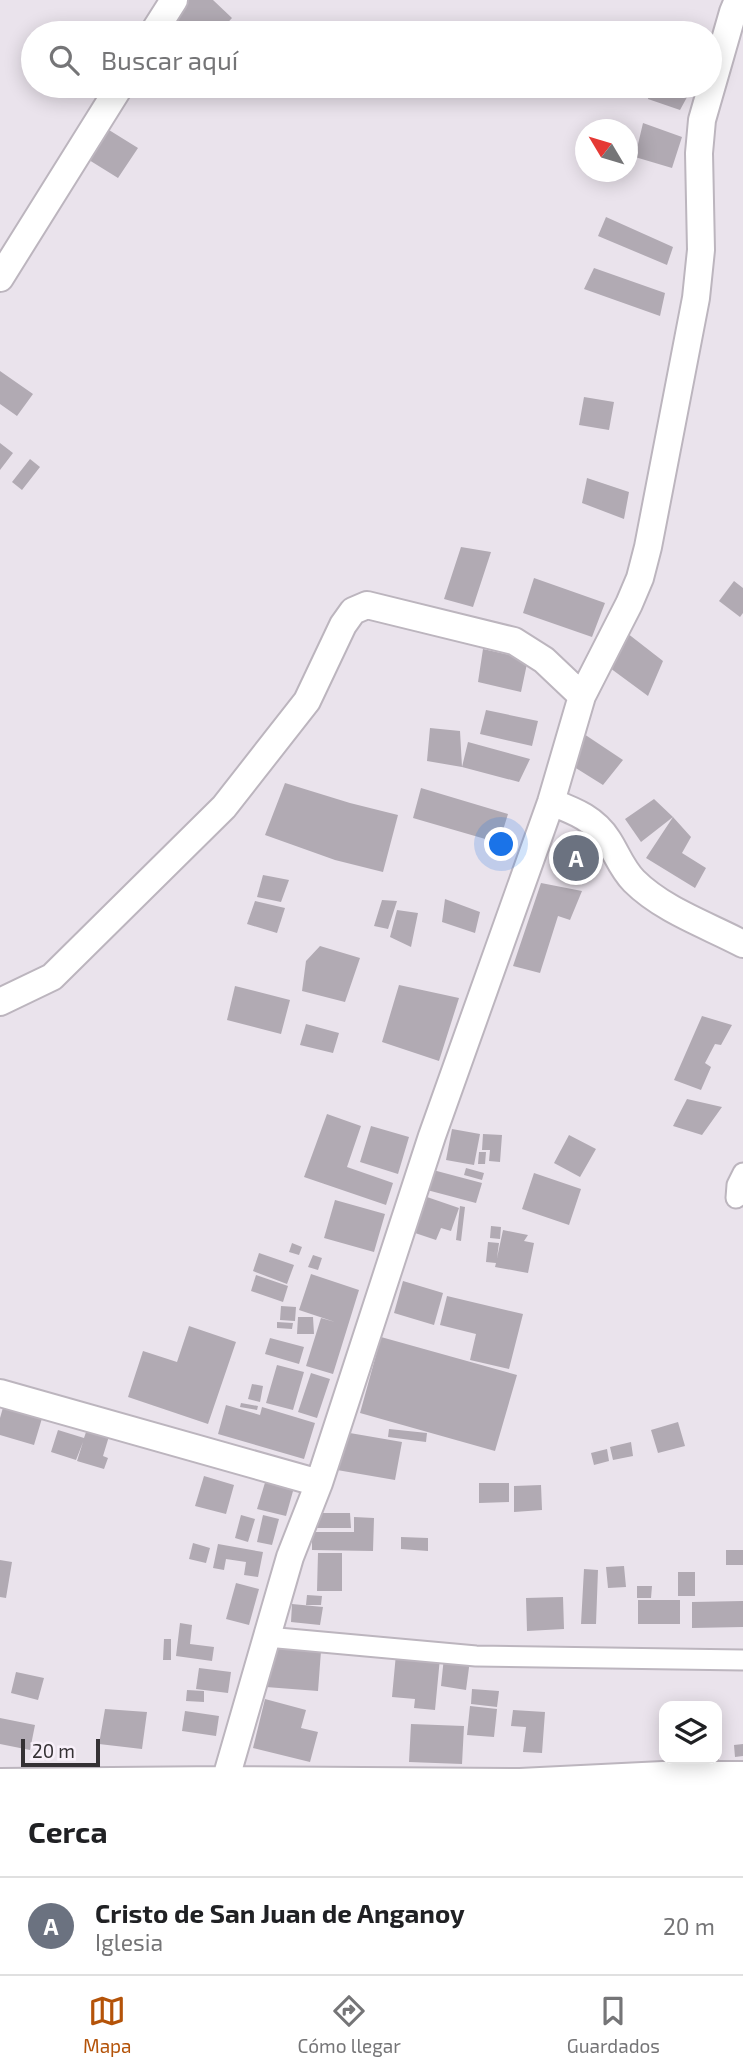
<!DOCTYPE html>
<html lang="es">
<meta charset="utf-8">
<style>
body{margin:0;font-family:"Exo 2",sans-serif;background:#f6f6f6;color:#202124}
.controls{position:absolute;right:21px;bottom:21px;display:grid;overflow:hidden;border-radius:14px;box-shadow:0 4px 18px #0003}
.controls button{width:63px;height:63px;display:grid;place-items:center;padding:0;border:0;border-bottom:2px solid #e0e0e0;background:#fff;color:#202124;font:35px sans-serif}
.compass{position:absolute;left:575px;top:119px;width:63px;height:63px;border-radius:50%;background:#fff;box-shadow:0 4px 18px #0003;rotate:308deg}
.scale{position:absolute;left:21px;bottom:18px;width:79px;box-sizing:border-box;padding-left:7px;border:4px solid #343134;border-top:0;font-size:19px;line-height:24px;white-space:nowrap;color:#343134;-webkit-text-stroke:5px #f8f0fa;paint-order:stroke}
.you{position:absolute;left:502px;top:845px;width:24px;height:24px;margin:-18px;border:5px solid #fff;border-radius:50%;background:#1a73e8;box-shadow:0 0 0 10px #1a73e833}
.badge{display:grid;place-items:center;width:46px;height:46px;border-radius:50%;background:#b45309;color:#fff;font-size:23px;font-weight:700}
.pin{position:absolute;translate:-50% -50%;border:4px solid #fff;box-shadow:0 2px 7px #0006}
.list{margin:0;padding:0;list-style:none}
h2{display:flex;justify-content:space-between;align-items:center;height:91px;margin:0;padding:0 28px;font-size:30px}
h2 small{font-size:23px;font-weight:400;color:#757577}
.list li{display:grid;grid-template-columns:46px 1fr auto;gap:21px;align-items:center;box-sizing:border-box;height:98px;padding:0 28px;border-top:2px solid #e0e0e0}
.list b{display:block;font-size:26px;white-space:nowrap}
.list p{margin:0;font-size:23px;white-space:nowrap;color:#757577}
.list em{font-size:23px;font-style:normal;color:#757577}
.icon{flex:none;width:38px;height:38px;fill:none;stroke:currentColor;stroke-width:2;stroke-linecap:round;stroke-linejoin:round}
.map{position:relative;flex:none;width:743px;height:1785px;overflow:hidden}
.search{position:absolute;background:#fff;box-shadow:0 4px 18px #0003;left:21px;right:21px;top:21px;height:77px;display:flex;align-items:center;gap:18px;box-sizing:border-box;padding:0 24px;border-radius:38px;color:#757577;font-size:26px}
.sheet{height:189px;background:#fff}
nav{display:flex;justify-content:space-around;align-items:center;box-sizing:border-box;height:98px;border-top:2px solid #e0e0e0;background:#fff;font-size:19px;color:#757577}
nav a{display:grid;justify-items:center;gap:4px}
nav .on{color:#b45309}
.map>svg:first-child{display:block}
</style>
<div class="map">
<svg width="743" height="1785" viewBox="0 0 743 1785">
<rect width="100%" height="100%" fill="#eae3ec"/>
<!-- building -->
<path fill="#b1aab3" d="M189,0H213L232,18L218,33H208L200,26L193,33H180L168,22Z
M650,86H684L692,88L680,110L648,99Z
M643,123L682,137L672,168L635,157Z
M109,130L138,148L118,178L89,160Z
M606,217L673,247L667,265L598,236Z
M594,268L665,293L660,316L584,289Z
M0,371L33,394L17,416L0,404Z
M584,397L614,402L609,430L579,425Z
M0,443L13,453L0,470Z
M30,459L40,467L22,490L12,482Z
M587,478L629,492L624,519L582,503Z
M461,547L491,552L473,607L444,599Z
M534,578L605,603L592,637L523,613Z
M734,581L743,588V613L740,617L719,601Z
M627,633L663,661L648,696L610,668Z
M483,649L528,659L521,692L478,682Z
M486,710L538,721L532,746L480,734Z
M430,728L460,731L462,767L427,761Z
M578,730L623,760L603,785L571,765Z
M468,742L530,759L519,782L462,767Z
M285,783L350,803L398,815L383,872L335,860L265,835Z
M421,788L508,814L499,843L413,818Z
M654,799L673,817L641,842L625,819Z
M673,817L691,837L682,853L706,868L695,888L646,858Z
M263,875L289,880L281,902L257,897Z
M541,883L582,891L570,920L558,916L540,973L513,966Z
M445,899L480,912L475,933L442,922Z
M382,900L397,901L388,929L374,926Z
M255,901L285,908L277,933L247,924Z
M397,910L418,913L411,947L390,937Z
M320,946L360,958L345,1002L302,991L306,961Z
M399,985L459,998L439,1061L382,1042Z
M235,986L290,1000L281,1034L227,1020Z
M702,1016L732,1025L721,1045L715,1044L705,1063L711,1067L701,1090L674,1080Z
M306,1024L339,1033L333,1053L300,1045Z
M687,1099L722,1107L702,1135L673,1126Z
M327,1114L361,1126L347,1167L393,1183L386,1205L304,1177Z
M371,1126L409,1137L398,1174L360,1162Z
M452,1129L480,1134L474,1165L446,1160Z
M483,1134L502,1135L500,1162L489,1161L490,1150H482Z
M569,1135L596,1149L580,1177L554,1163Z
M479,1152H486L485,1164H478Z
M466,1168L484,1173L482,1180L464,1175Z
M433,1170L482,1183L476,1203L427,1190Z
M534,1173L581,1189L569,1225L522,1209Z
M427,1197L459,1208L451,1231L441,1228L436,1240L415,1233Z
M335,1200L385,1214L374,1252L324,1238Z
M460,1206L465,1207L461,1241L456,1240Z
M491,1226L501,1227L500,1239L490,1238Z
M503,1230L528,1235L524,1241L534,1243L528,1273L495,1267L496,1263L486,1262L488,1242L499,1243L497,1258Z
M292,1243L302,1247L299,1255L289,1252Z
M259,1253L294,1265L287,1284L253,1271Z
M313,1255L322,1258L318,1270L308,1267Z
M311,1274L359,1290L333,1374L306,1366L321,1318L335,1322L299,1310Z
M256,1275L288,1286L283,1302L251,1291Z
M403,1281L443,1293L434,1325L394,1313Z
M447,1296L523,1314L509,1369L470,1360L476,1334L440,1325Z
M281,1306L296,1307L295,1321L280,1320Z
M298,1317H313L314,1334H297Z
M277,1322L293,1323L292,1329L277,1328Z
M189,1326L236,1342L208,1424L128,1397L143,1351L177,1362Z
M381,1337L517,1375L495,1451L360,1413Z
M270,1338L304,1347L299,1364L265,1354Z
M277,1365L304,1372L293,1410L266,1403Z
M311,1373L330,1379L317,1418L298,1412Z
M252,1384L263,1386L260,1402L248,1399Z
M241,1403L258,1406L257,1410L240,1407Z
M4,1404L43,1415L34,1445L0,1435V1418Z
M226,1405L260,1415L262,1407L315,1423L304,1459L218,1434Z
M678,1422L685,1446L658,1453L651,1430Z
M88,1426L110,1433L103,1456L108,1458L104,1469L77,1461L83,1442L76,1460L51,1452L58,1430L84,1438Z
M389,1429L427,1433L426,1442L388,1437Z
M344,1432L402,1442L395,1480L337,1470Z
M631,1442L633,1456L613,1460L610,1447Z
M607,1449L609,1461L594,1465L591,1453Z
M204,1476L234,1485L226,1514L195,1506Z
M267,1476L295,1484L286,1516L257,1509Z
M479,1483H509V1502L479,1503Z
M541,1485L542,1510L514,1512V1486Z
M314,1513H350L351,1528H313Z
M241,1515L255,1519L248,1542L235,1538Z
M263,1515L279,1519L272,1545L257,1542Z
M354,1517L374,1518L373,1551L312,1550V1532H354Z
M401,1537L428,1538V1551L401,1549Z
M193,1543L210,1548L206,1563L189,1559Z
M218,1544L263,1552L258,1577L244,1575L246,1562L226,1559L224,1570L213,1568Z
M726,1550H743V1565H726Z
M318,1553H342V1591H317Z
M0,1560L12,1562L6,1598L0,1597Z
M624,1566L626,1587L608,1588L606,1567Z
M584,1569L598,1570L596,1624H581Z
M678,1572H695V1596H678Z
M236,1583L259,1589L249,1625L226,1619Z
M637,1586H652L651,1598H637Z
M307,1595L322,1596L321,1605H306Z
M563,1597L564,1629L527,1631L526,1598Z
M638,1600H680V1624H638Z
M743,1601V1627L692,1628V1602Z
M292,1604L323,1607L320,1625L291,1622Z
M180,1623L192,1625L190,1644L214,1647L212,1661L176,1656Z
M164,1639H171V1660H163Z
M269,1647L321,1651L318,1691L266,1687Z
M396,1654L440,1658L435,1710L414,1708L415,1699L392,1697Z
M444,1657L470,1660L466,1690L441,1686Z
M199,1668L231,1672L228,1693L196,1689Z
M16,1672L44,1678L38,1700L11,1693Z
M472,1689L499,1691L497,1707L471,1704Z
M187,1690L204,1691V1702L186,1701Z
M265,1699L306,1710L301,1728L318,1732L310,1762L253,1748Z
M470,1706L497,1709L494,1737L467,1735Z
M105,1709L147,1712L142,1749L99,1744Z
M513,1710L545,1712L542,1753L523,1752L526,1727L511,1726Z
M185,1711L219,1716L216,1736L182,1731Z
M0,1718L35,1725L30,1750L0,1744Z
M411,1724L464,1726L462,1764L409,1762Z
M743,1744V1756L735,1757L734,1745Z
M702,1759H719V1767H702Z"/>
<g fill="none" stroke-linecap="round" stroke-linejoin="round">
<defs>
<path id="pedestrian" d="M736,1198L737,1185L743,1173
M267,1637L476,1656L743,1660"/>
<path id="minor" d="M153,33L174,0
M0,278L120,86
M551,802C574,811 594,818 608,840C617,854 622,869 634,881C663,910 707,925 743,944
M0,1002L52,977L224,807L307,701L343,625L353,611L367,605L514,641L544,660L582,696
M0,1393L319,1483
M0,1782L225,1780L520,1782L663,1775H743
M224,1785L290,1557L319,1483L432,1136L551,802L582,696L629,604L640,578L648,547L696,298L701,250L699,153L702,120L733,12L738,0"/>
</defs>
<!-- pedestrian casing -->
<use href="#pedestrian" stroke="#bcb5be" stroke-width="23"/>
<!-- minor casing -->
<use href="#minor" stroke="#bcb5be" stroke-width="30"/>
<!-- pedestrian -->
<use href="#pedestrian" stroke="#fff" stroke-width="19"/>
<!-- minor -->
<use href="#minor" stroke="#fff" stroke-width="26"/>
</g>
</svg>
<div class="controls">
<button><svg class="icon" aria-label="layers" viewBox="0 0 24 24"><path d="M12 4l9 5-9 5-9-5zM3 14l9 5 9-5"/></svg></button>
</div>
<svg class="compass" viewBox="-18 -18 36 36"><path d="M0-13l5 13h-10z" fill="#e53935"/><path d="M0 13l5-13h-10z" fill="#757577"/></svg>
<div class="scale">20 m</div>
<div class="you"></div>
<div class="pin badge" style="left:576px;top:858px;background:#6b7280">A</div>
<div class="search"><svg class="icon" aria-label="search" viewBox="0 0 24 24"><circle cx="10" cy="10" r="6"/><path d="M15 15l6 6"/></svg>Buscar aquí</div>
</div>
<section class="sheet">
<h2>Cerca<small></small></h2>
<ul class="list">
<li><span class="badge" style="background:#6b7280">A</span><div><b>Cristo de San Juan de Anganoy</b><p>Iglesia</p></div><em>20 m</em></li>
</ul>
</section>
<nav>
<a class="on"><svg class="icon" aria-label="map" viewBox="0 0 24 24"><path d="M3 6l6-2 6 2 6-2v14l-6 2-6-2-6 2zM9 4v14M15 6v14"/></svg>Mapa</a>
<a><svg class="icon" aria-label="directions" viewBox="0 0 24 24"><path d="M12 3l9 9-9 9-9-9zM9 14v-3h6M13 9l2 2-2 2"/></svg>Cómo llegar</a>
<a><svg class="icon" aria-label="saved" viewBox="0 0 24 24"><path d="M7 4h10v16l-5-4-5 4z"/></svg>Guardados</a>
</nav>
